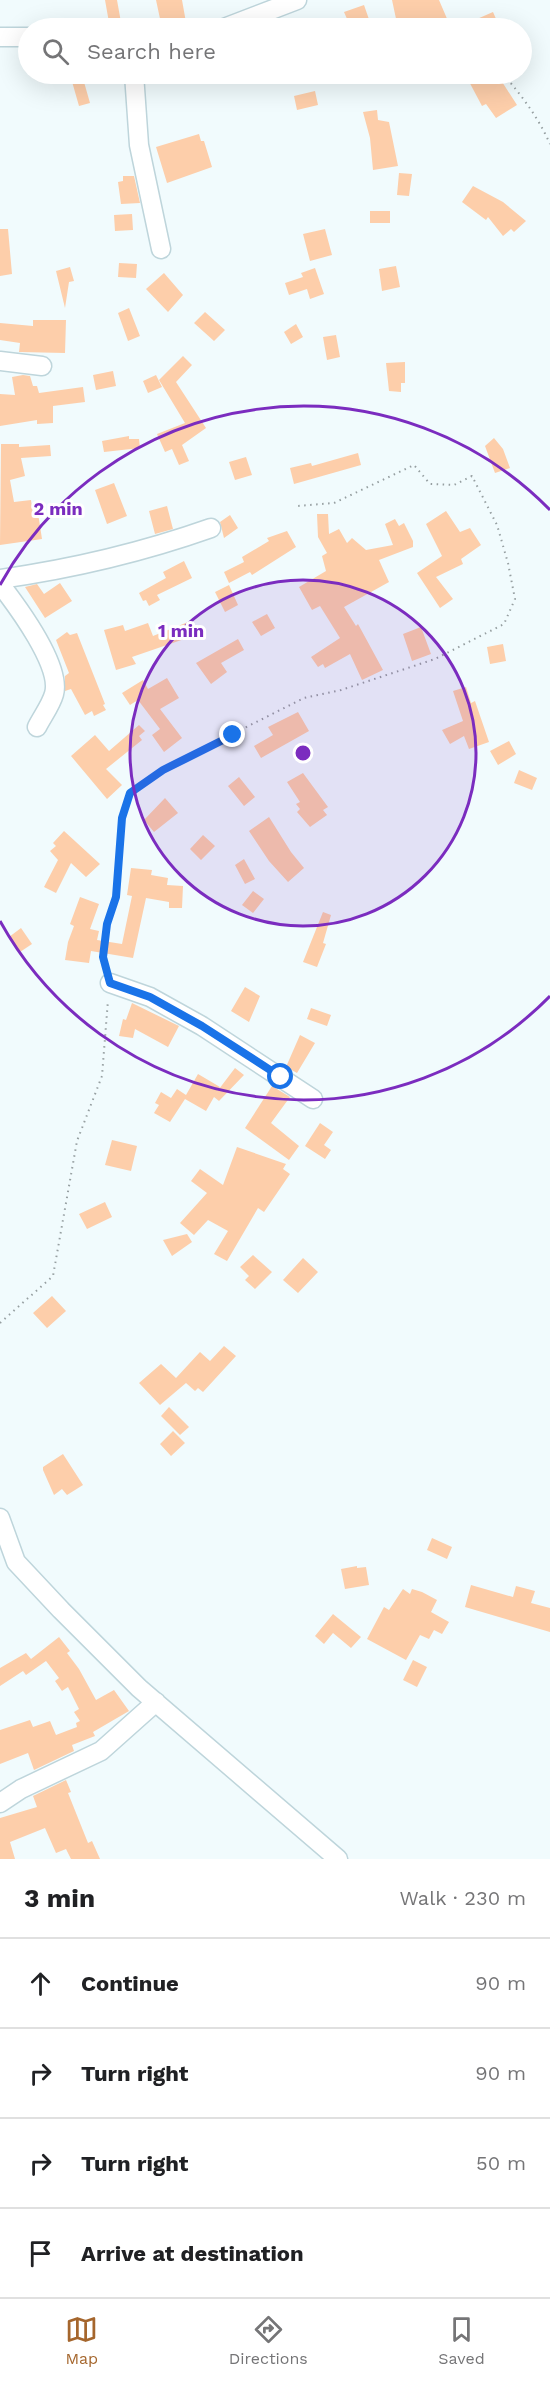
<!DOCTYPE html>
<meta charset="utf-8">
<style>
body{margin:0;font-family:"Work Sans",sans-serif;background:#f2f2f2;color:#202124}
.stop{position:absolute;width:18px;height:18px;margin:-14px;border:4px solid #1a73e8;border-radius:50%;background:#fff}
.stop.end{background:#1a73e8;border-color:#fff;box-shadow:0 2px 6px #0008}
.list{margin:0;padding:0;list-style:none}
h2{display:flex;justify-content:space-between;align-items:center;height:78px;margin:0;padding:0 24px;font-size:26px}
h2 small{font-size:20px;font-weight:400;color:#757577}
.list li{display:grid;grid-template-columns:39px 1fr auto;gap:18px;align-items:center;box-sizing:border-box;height:90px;padding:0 24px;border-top:2px solid #e0e0e0}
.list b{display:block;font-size:22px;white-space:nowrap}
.list em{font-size:20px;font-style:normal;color:#757577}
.icon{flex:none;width:33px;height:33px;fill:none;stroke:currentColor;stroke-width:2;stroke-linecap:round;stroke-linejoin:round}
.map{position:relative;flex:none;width:550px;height:1859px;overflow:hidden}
.search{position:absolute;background:#fff;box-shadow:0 6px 24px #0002;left:18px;right:18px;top:18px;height:66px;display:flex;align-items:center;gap:15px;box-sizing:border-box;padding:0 21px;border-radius:33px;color:#757577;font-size:22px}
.sheet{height:438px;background:#fff}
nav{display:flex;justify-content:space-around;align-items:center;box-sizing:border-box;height:84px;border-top:2px solid #e0e0e0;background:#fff;font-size:16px;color:#757577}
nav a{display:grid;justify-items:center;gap:3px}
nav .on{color:#a5662d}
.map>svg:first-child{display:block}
</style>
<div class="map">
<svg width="550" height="1859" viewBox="0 0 550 1859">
<rect width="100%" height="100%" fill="#f1fbfd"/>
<!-- building -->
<path fill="#fdceaa" d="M105,0H117L122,28H110Z
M156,0H182L187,28H162Z
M392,0H439L451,28H398Z
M364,5L372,28H351L344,12Z
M493,12L500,28H481L477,19Z
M465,74H497L517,105L496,118L486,104L482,106Z
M82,75L90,103L79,106L71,78Z
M315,91L318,105L297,110L294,96Z
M377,110L378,120L389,122L398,166L373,170L370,138L363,112Z
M199,134L201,141H204L212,167L167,183L156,147Z
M399,173L412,174L409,196L397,195Z
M123,176H134L140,203L121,204L118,182L123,181Z
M473,186L503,202L526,221L514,232L511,229L503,236L488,217L486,220L462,202Z
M370,211H390V223H370Z
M132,214L133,230L115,231L114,215Z
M0,229H8L12,274L0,276Z
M325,229L332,255L310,261L303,234Z
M119,263L137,264L136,278L118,277Z
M396,266L400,287L382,291L379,269Z
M70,267L74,281L69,282L65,308L56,271Z
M315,268L324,294L310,299L307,289L289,295L285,283L303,277L301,273Z
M164,273L183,295L168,312L146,289Z
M129,308L140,336L128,341L118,313Z
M205,312L225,330L214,341L194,323Z
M33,320H66L65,353L19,352L20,343L0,340V323L33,326Z
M296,324L303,337L291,344L284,332Z
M336,335L340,357L327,360L323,337Z
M183,356L192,365L176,382L206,428L182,445L189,461L179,465L172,449L165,452L157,434L185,423L159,380Z
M405,362V383H401V392L389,391L386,363Z
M113,371L116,386L96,390L93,375Z
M23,375L30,376L33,386H37L39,393L83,387L85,402L53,406V423L37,424V420L0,426V394L15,395L12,377Z
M156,375L162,387L148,393L143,381Z
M129,436V439H139L140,448L104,452L102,441Z
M494,438L503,449L510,468L495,473L485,446Z
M1,444H19V447L50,445L51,456L21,458L25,476L10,480L14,502L31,500L33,514L38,513L42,539L0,545Z
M358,453L361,465L294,484L290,468L311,463L312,466Z
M246,457L252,475L235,480L229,462Z
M114,483L127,516L107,524L95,490Z
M167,506L173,529L155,534L149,511Z
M446,511L460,532L470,528L481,545L461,559L463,564L436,577L453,599L440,608L417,573L442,556L426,524Z
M317,514H328L329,534L339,529L347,543L352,538L366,550L393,545L385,524L395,519L399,526L404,523L413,541V547L379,560L389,582L344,607L356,626L358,624L383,670L362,680L350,654L325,668L323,664L318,667L311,657L340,638L320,606L312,610L299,587L326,571L322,556L327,553L318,537Z
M230,515L238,528L224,538L220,522Z
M287,531L296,547L252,575L250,572L229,583L224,572L244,562L242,557L269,541L267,538Z
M184,561L192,578L157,595L160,600L149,606L146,600L143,601L139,593L166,578L163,572Z
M60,583L72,601L45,618L25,587L37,584L44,594Z
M229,585L238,605L225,612L215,592Z
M267,614L275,628L261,636L252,622Z
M188,622L193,636L132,657L136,664L116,670L104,630L123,625L125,631L148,623L153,636Z
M421,627L431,654L412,661L403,634Z
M67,632L70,635L77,633L105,704L103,705L106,710L94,716L92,711L85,715L71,689L65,691V676L69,673L56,640Z
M238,639L244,650L221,663L227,672L211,684L196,663Z
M503,644L506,661L490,664L487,647Z
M167,678L179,698L160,709L182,738L164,752L152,735L160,729L138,700L130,705L122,693L143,680L148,689Z
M466,687L471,703L475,701L489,742L469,749L464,736L450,744L442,730L463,721L453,691Z
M298,712L309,731L261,758L254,746L273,735L268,727Z
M139,725L145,731L139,736L142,740L106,769L122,785L107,799L71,756L95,735L109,751Z
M509,741L516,754L498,765L490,751Z
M519,770L537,778L532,790L514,783Z
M303,773L328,807L323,810L327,815L310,827L297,812L300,809L296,804L300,802L287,782Z
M239,777L255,797L244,806L228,786Z
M165,798L178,813L154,832L144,820Z
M269,817L291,852L304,868L288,882L269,861L249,831Z
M64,831L100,864L86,877L71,863L56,893L44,887L58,860L50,851L56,846L53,843Z
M203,835L215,846L201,860L190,849Z
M244,859L255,879L245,884L235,865Z
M131,868L152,870L151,875L168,878L167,885L183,886L182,908H169V902L146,898L133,958L91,951L89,963L65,960L68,942L74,926L70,924L80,897L99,904L90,929L99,931L97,940L122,944L132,896L127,895Z
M253,891L264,899L253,913L242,905Z
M323,912L331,915L323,943L326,944L317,967L303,962Z
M21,928L32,944L20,952L9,937Z
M245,987L260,996L249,1022L231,1011Z
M132,1003L179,1026L168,1047L135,1029L133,1038L119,1036L123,1019L126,1020Z
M311,1008L331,1015L327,1026L307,1019Z
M300,1035L315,1043L297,1073L286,1067Z
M235,1068L244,1075L219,1101L214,1097L206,1111L185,1099L170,1122L154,1113L159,1105L155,1103L161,1092L171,1098L177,1089L186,1095L198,1074L220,1087L216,1093Z
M272,1086L290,1097L271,1123L299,1146L289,1160L245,1128Z
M320,1123L333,1132L324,1145L331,1150L325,1159L305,1146Z
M112,1140L137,1146L131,1171L105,1165Z
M237,1147L286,1164L283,1169L290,1174L264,1212L258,1208L227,1261L214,1254L228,1231L208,1220L194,1235L180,1223L207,1193L191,1181L200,1169L223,1185Z
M105,1202L112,1217L87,1229L79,1214Z
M187,1234L192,1242L172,1256L163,1240Z
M253,1255L272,1272L255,1289L245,1280L249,1276L240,1267Z
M303,1258L318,1272L298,1293L283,1280Z
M52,1296L66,1311L47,1328L33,1313Z
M224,1346L236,1356L203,1392L198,1388L195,1391L186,1383L160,1405L139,1383L161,1364L176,1378L200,1352L210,1361Z
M169,1407L189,1427L180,1435L161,1416Z
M173,1431L185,1443L171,1456L160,1444Z
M63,1454L83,1485L67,1495L62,1489L54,1495L43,1470V1467Z
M432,1538L452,1547L447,1559L427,1550Z
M357,1566V1568L366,1567L369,1585L345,1589L341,1569Z
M471,1585L513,1597L516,1586L535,1591L531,1603L550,1608V1632L465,1607Z
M403,1589L410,1594L412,1589L422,1592L437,1600L431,1612L449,1622L442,1634L434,1630L429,1639L420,1635L406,1660L367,1639L384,1607L389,1610Z
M333,1614L361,1637L351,1648L333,1633L324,1644L315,1636Z
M59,1637L70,1651L67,1653L79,1669L96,1700L114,1690L129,1711L93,1732L95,1736L72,1745L74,1751L34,1770L28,1753L0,1764V1730L30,1720L33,1727L50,1721L56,1735L77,1727L76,1723L80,1721L74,1712L79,1709L68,1687L62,1691L55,1681L59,1678L46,1661L26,1675L23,1671L0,1686V1668L26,1653L31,1659Z
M413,1660L427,1667L417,1687L403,1680Z
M66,1780L71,1792L68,1793L88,1843L92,1841L100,1859H71L66,1849L56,1853L45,1828L10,1842L15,1859H0V1818L37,1807L33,1796Z"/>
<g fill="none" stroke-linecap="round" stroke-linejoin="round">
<defs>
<path id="minor" d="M224,28L297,0
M0,37H28
M134,74L139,145L161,249
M0,361L42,366
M0,579C71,569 143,552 211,528
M0,584C17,606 62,666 54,694C51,705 42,717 37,727
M110,983L150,997L202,1026L313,1099
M0,1518L16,1562L61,1610L139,1688L338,1859
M0,1803L21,1789L101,1751L156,1702"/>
</defs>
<!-- minor casing -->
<use href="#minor" stroke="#bed5db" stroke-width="21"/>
<!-- path -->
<path stroke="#969fa1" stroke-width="2" stroke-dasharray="1.5 4.5" stroke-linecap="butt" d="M503,74C522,96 538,117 550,144
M106,968L103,957L107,924L116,897L122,818L130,793L163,769L304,698L341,690L435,659L504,624L515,599L508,563L497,525L472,476L454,485L430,484L414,465L334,503L298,506
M0,1323L53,1276L77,1141L102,1076L108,1000"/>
<!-- minor -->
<use href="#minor" stroke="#fff" stroke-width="18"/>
</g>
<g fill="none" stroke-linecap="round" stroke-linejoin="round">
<!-- route -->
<path stroke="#1a73e8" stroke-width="8" d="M233,735L163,770L130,793L122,818L116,897L107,924L103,957L110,983L150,997L202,1026L281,1077"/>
</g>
<!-- distance rings -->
<circle cx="303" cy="753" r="173" fill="#7b2cbf" fill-opacity=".12"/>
<g fill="none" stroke="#7b2cbf" stroke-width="3">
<circle cx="303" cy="753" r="173"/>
<path d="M550 996A346 346 0 0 1 0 921M0 585A346 346 0 0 1 550 510"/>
</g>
<circle cx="303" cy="753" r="9" fill="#7b2cbf" stroke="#fff" stroke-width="3"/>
<g font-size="18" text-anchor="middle" font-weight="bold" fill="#7b2cbf" stroke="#fff" stroke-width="6" stroke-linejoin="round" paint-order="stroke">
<text x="58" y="515">2 min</text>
<text x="181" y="637">1 min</text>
</g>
</svg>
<div class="stop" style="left:281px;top:1077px"></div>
<div class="stop end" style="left:233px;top:735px"></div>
<div class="search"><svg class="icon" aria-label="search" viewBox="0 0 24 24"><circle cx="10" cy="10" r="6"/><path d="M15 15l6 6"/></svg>Search here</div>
</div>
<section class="sheet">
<h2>3 min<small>Walk · 230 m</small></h2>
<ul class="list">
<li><svg class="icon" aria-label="ahead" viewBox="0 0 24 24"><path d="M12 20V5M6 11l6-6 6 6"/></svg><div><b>Continue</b></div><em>90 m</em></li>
<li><svg class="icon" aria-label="right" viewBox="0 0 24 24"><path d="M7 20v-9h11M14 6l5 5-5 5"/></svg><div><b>Turn right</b></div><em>90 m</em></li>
<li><svg class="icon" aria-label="right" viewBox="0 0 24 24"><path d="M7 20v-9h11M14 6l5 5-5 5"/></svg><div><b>Turn right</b></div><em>50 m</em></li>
<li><svg class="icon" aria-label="arrive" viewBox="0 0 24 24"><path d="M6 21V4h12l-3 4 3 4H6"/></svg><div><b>Arrive at destination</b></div></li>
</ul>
</section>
<nav>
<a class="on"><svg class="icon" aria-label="map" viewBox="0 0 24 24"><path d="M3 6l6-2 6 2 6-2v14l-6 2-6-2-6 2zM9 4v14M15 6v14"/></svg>Map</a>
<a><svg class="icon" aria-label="directions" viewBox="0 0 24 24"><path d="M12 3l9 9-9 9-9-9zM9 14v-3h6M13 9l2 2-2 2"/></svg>Directions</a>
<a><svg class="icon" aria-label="saved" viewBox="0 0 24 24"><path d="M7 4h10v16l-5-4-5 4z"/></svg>Saved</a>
</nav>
